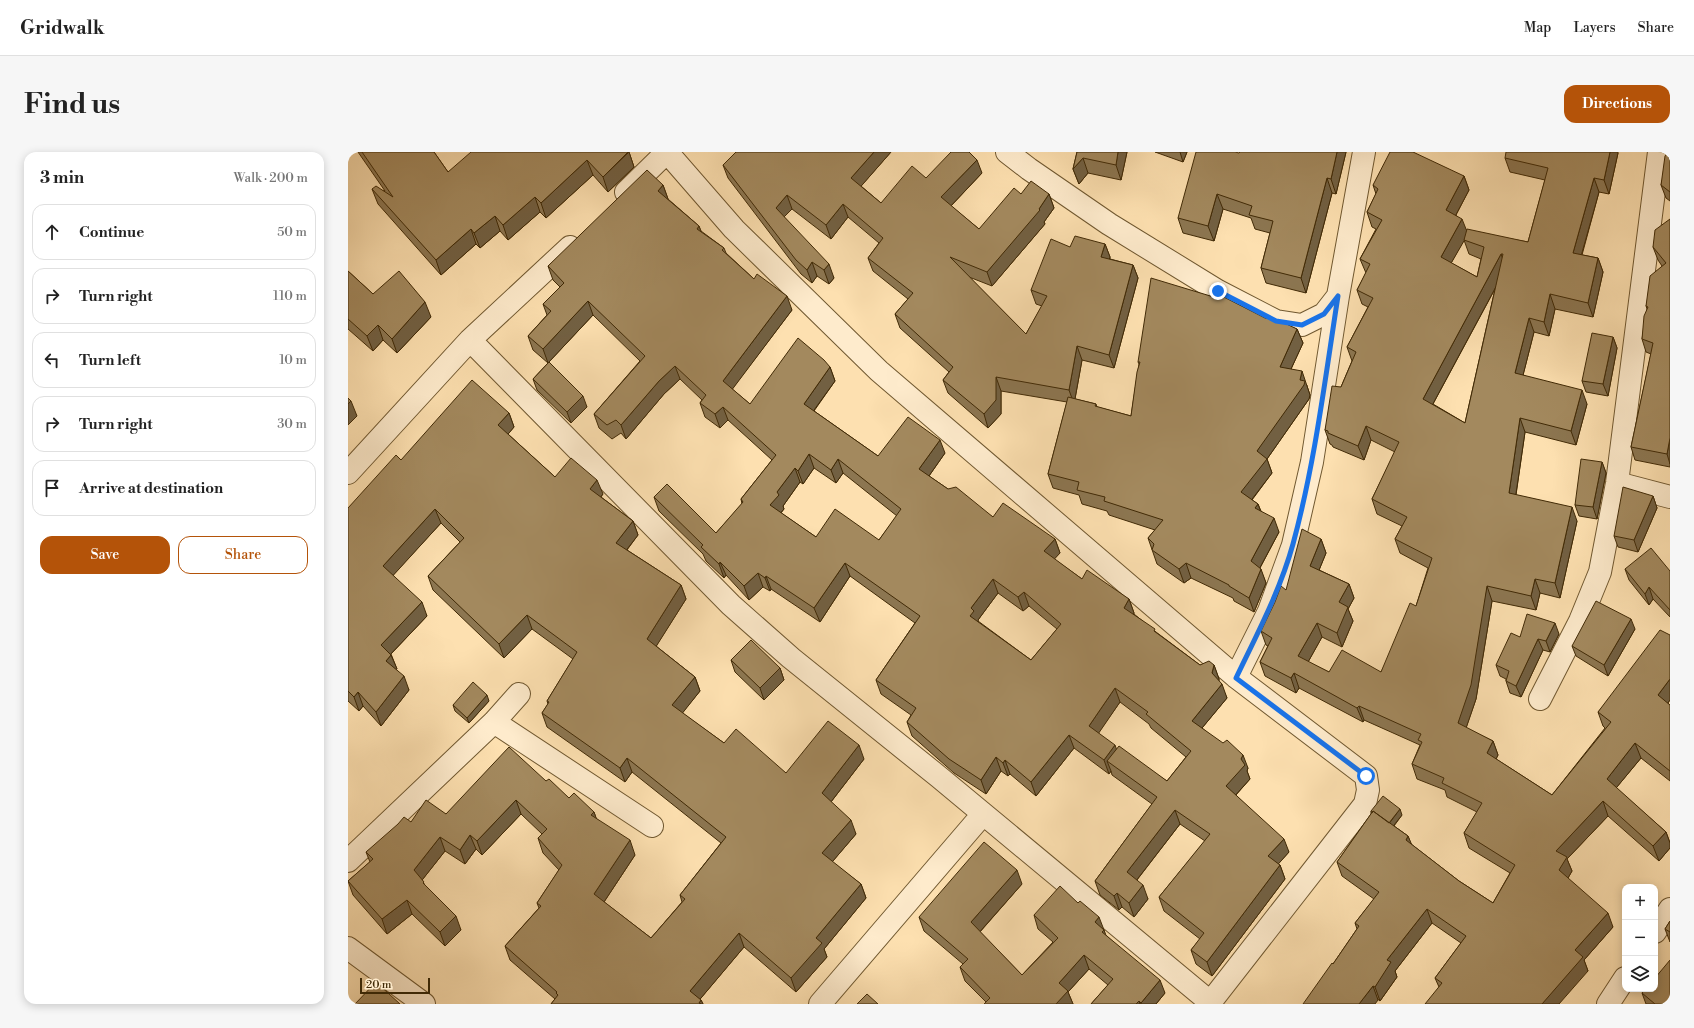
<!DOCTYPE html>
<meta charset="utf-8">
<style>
body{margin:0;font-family:"Libre Bodoni",serif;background:#f6f6f6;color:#222}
.controls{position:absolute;right:12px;bottom:12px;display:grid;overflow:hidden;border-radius:8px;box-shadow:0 2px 10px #0003}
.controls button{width:36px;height:36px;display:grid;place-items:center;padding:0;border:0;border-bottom:1px solid #e0e0e0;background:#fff;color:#222;font:20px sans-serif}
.scale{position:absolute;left:12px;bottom:10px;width:70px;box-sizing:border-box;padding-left:4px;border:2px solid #412a06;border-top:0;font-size:11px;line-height:14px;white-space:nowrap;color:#412a06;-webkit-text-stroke:3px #feebcc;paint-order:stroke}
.stop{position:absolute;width:12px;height:12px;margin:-9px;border:3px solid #1a73e8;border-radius:50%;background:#fff}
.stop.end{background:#1a73e8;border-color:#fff;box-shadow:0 1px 4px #0008}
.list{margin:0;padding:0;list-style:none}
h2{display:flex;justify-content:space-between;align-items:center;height:52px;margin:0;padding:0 16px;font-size:17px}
h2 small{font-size:13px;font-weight:400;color:#767676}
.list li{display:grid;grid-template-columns:26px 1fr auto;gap:12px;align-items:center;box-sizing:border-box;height:56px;margin:0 8px 8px;padding:0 8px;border:1px solid #e0e0e0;border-radius:12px}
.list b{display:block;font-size:15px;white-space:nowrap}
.list em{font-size:13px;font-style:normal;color:#767676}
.actions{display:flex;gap:8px;padding:12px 16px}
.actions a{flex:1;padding:9px 0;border:1px solid #b45309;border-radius:12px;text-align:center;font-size:14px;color:#b45309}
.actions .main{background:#b45309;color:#fff}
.icon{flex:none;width:22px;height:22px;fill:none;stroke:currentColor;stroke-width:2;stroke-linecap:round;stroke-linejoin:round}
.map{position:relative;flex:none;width:1322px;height:852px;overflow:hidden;border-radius:12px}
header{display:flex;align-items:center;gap:24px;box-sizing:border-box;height:56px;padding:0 20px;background:#fff;border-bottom:1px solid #e0e0e0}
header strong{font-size:19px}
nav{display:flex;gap:22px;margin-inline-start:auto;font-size:14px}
.intro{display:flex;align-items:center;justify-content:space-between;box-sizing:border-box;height:96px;padding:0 24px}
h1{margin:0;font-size:28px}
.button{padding:10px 18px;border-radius:12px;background:#b45309;color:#fff;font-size:14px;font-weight:700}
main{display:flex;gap:24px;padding:0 24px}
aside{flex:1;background:#fff;border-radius:12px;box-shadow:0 2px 10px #0003}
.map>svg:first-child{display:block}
</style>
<header>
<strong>Gridwalk</strong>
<nav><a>Map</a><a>Layers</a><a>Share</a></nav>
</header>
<div class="intro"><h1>Find us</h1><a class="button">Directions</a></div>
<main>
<aside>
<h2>3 min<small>Walk · 200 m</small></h2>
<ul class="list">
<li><svg class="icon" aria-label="ahead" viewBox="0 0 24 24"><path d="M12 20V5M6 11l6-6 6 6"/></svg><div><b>Continue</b></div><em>50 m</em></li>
<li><svg class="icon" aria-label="right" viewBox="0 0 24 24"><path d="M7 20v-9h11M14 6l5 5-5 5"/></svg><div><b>Turn right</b></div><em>110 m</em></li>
<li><svg class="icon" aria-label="left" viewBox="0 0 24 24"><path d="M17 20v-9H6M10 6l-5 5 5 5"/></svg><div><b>Turn left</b></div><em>10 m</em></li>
<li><svg class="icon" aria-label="right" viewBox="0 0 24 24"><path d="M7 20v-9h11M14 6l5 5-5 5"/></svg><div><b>Turn right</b></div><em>30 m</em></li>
<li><svg class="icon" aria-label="arrive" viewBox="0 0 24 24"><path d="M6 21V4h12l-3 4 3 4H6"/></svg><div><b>Arrive at destination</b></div></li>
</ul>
<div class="actions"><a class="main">Save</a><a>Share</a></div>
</aside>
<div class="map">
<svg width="1322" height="852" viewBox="0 0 1322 852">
<rect width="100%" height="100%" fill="#fde0b0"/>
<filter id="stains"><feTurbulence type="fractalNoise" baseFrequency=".005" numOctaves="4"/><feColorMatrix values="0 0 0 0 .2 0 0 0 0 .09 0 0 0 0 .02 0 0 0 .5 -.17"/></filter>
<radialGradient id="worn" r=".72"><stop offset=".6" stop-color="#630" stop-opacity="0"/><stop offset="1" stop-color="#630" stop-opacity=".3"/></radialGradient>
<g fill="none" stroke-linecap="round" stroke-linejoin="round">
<defs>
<path id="minor" d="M319,0L386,77L531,219L888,525L1018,624L1020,638L1017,652L861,852
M659,0L681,17L761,72L870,139L928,169L954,173L976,162L990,144
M278,40L319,0
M122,188L383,453L443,506L591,625L862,850
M0,321L122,188L222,95
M1269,331L1322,345
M888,525L921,459L945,393L964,310L990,144L1016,0
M1192,547L1232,469L1252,420L1269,331L1311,0
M146,570L304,674
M0,709L146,570L171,542
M1307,780L1322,757
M0,796L76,852
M472,852L635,662
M1260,852L1277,826"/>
</defs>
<!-- minor casing -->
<use href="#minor" stroke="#705830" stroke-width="24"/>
<!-- minor -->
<use href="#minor" stroke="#feebcc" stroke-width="22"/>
</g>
<!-- wall -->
<path fill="#8c7651" stroke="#412a06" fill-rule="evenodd" d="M10,0H86L100,20L281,0L286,15L260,40L245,23L198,66L192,60L160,88L152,79L132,96L128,92L93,123L30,52L24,37L37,39Z
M388,0H543L513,34L533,51L578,26L634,21L603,54L631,77L673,42H701L706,56L696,70L697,72L644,134L621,125L678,182L694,154L688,152L683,138L722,95L757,92L762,105V107L785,113L790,126L766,216L734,208L727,247L748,252L749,255L783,264L791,212L790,210L917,166L949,177L955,191L943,217L959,233V234L962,243L961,247L919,307L924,321L904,348L910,352L913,359L931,380L912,416L918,431L906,460L886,449L885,446L843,426L836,431L809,412L800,386L807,378L761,363L759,359L734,352L731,343L705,336L700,322L719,250L653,239V262L640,276L600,241L595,228L601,220L552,176L547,162L560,147L525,119L520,106L531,91L500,65L483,87L444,57L436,65L486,126L481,132L469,124L464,131L453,122L380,26L375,13Z
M729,0H779L773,28L740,21L731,32L725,17Z
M807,0H839L835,10Z
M892,0H998L988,42L984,41L958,141L918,131L913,116L922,81L907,77L903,66L875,57L866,89L835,81L830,66L891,1Z
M1322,0V49L1318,46L1313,33Z
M1270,1L1261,42L1251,40L1234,103L1250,106L1255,120L1245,165L1207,157L1201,184L1186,180L1175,223L1239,252L1228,293L1177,280L1168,343L1229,369L1212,446L1192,441L1188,458L1144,449L1128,547L1118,576L1145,589L1150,603L1148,607L1204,643L1257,576L1255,574L1250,560L1322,483V548L1320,551L1322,553V629L1293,606L1268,636L1318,680L1322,691V696L1311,709L1260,664L1219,707L1224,719L1220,726L1265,775L1236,808L1240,819L1091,835L1087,826L1113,791L1084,771L1047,819L1049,825L1032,849L985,812L1009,777L1007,771L1026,747L994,724L989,710L1023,662V659L1054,663L1046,674L1060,684L1063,692L1111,729L1145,751L1162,721L1121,696L1116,681L1129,660L1099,645L1097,638L1069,627L1064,612L1072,593L1016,568L1015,570L951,536L948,541L917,524L912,510L920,494L918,493L913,479L938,438L973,387L978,401L971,418L1001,432L1006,446L1000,457L1005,469L994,495L974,485L960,510L981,520H1033L1068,454L1080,416L1052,401L1047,387L1054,374L1029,362L1024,347L1047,300L1023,288L1016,308L985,295L984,293L982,292L977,278L993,235L1004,209L999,195L1020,155L1014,152L1009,138L1018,121L1012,107L1028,77L1024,75L1019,60L1028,42L1025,33L1116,24L1121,38L1108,63L1119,79L1180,90L1197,28L1162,20L1157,6ZM1116,88L1121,102L1133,107L1129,125L1103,111ZM1147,137L1117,271L1085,252Z
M315,33L320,47L351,74L353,79L376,96L378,101L406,127L444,158L384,237L402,252L482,215L487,229L466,259L530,304L597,301L581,324L600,337L645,365L707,387L712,401L706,407L734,427L781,447L786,461V462L808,480L852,513H866L871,527V529L879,546L854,576L900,616L899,619L902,627L888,643L941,700L930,712L932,713L937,727L864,824L848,812L843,798L852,787L816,759L811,745L857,689L832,672L789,728L800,747L786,765L774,755L771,758L752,743L747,729L804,652L764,623L763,619L761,622L726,596L688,644L662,622L660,624L653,619L638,642L606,621L564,584L559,570L563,563L533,542L528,528L567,471L502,424L472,470L423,437L422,439L415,435L401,448L378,423L376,426L358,409L355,402L311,359L306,345L368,381L394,352L393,347L424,308L380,268L372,276L357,265L352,251L354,248L332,227L316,242L278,287L273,281L264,287L251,276L246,262L292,209L245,163L201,210L239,255L223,271L189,238L185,227L200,211L185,198L180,184L199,163L195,152L212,135L205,128L200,114ZM466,316L488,331L495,321L549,364L531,388L468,385L433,361L436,357L435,354L452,330L455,332ZM650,441L675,459L681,454L709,477L683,508L630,469V468ZM772,550L801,572L803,576L838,605L819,629L768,597L750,581Z
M1322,67V315L1287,308L1283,295L1303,202L1298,200L1294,187L1299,157L1298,154L1314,114L1310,108L1305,95Z
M0,119L25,142L83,165L49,201L35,188L25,199L0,177Z
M1265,185L1269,196L1260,244L1238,240L1234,229Z
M161,261L166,275L160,282L207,325L255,342L253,345L285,369L290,383L279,398L333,433L338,447L308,494L347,525L352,539L334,561L376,591L438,621L516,607L483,650L508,682L484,710L513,732L518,746L476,797L479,805L448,840L396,795L352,847L353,848L355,852H203L207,847L162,808L157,794L191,756L189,751L211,718L195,701L190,686L194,682L173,662L134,703L128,697L117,712L97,699L74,728L78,735L113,778L97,794L64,762L39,782L5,743L0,729L22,710L18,700L63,670L98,662L198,629L221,646L246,660L248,666L287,703L256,750L303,786L334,750L332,743L373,691L284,620L277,630L199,575L194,561L200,552L199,549L225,507L184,477L156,506L85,438L80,424L112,390L93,371L45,423L79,464L43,502L49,517H48L61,538L33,574L15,554L11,559L0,549V356L53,308Z
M1254,310L1258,321L1249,367L1231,364L1227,353Z
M1305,344L1309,356L1290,400L1270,395L1266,384Z
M1277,417L1322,419V465L1305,447L1301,453L1281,428Z
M1287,477L1260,524L1228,504L1224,494Z
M1211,482L1202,500L1195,498L1173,545L1162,541L1158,529V527L1152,524L1148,513L1172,485Z
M383,508L432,516L436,528L416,548L387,520Z
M141,549L121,571L107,559L105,553Z
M674,732L632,780L674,823L705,790L690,777L686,763L756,778L757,782L817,841L808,852H743L760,833L741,817L720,840L725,852H636L638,850L617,829L612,815L615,812L576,779L571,765Z
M1322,769V790L1317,777Z
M1294,841L1322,852H1298Z"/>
<!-- shaded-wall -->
<path fill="#726042" stroke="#412a06" d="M281,0L286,15L260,40L255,25Z
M526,0H543L508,40L503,26Z
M770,0H779L773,28L768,13Z
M832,0H839L835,10Z
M989,0H998L988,42L983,27Z
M1262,0H1270V1L1261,42L1256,28Z
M735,6L740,21L731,32L725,17Z
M239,8L245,23L198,66L193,51Z
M629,8L634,21L598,59L593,45Z
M1116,24L1121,38L1103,72L1098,58Z
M979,26L984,41L958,141L953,126Z
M1246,26L1251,40L1230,115L1225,101Z
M315,33L320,47L315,53L310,39Z
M701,42L706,56L696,70L697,72L644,134L639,120L691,57Z
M869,42L875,57L866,89L860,74Z
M439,43L444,57L432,69L428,56Z
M187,45L192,60L160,88L155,73Z
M495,52L500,65L483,87L478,73Z
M147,64L152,79L132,96L126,81Z
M1114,67L1120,82L1098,120L1093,105Z
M351,74L356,88L349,77Z
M123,77L128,92L93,123L88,108Z
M757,92L762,105L758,118L753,105Z
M1153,102L1158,116L1080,261L1075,247Z
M1250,106L1255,120L1245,165L1240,151Z
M464,110L469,124L464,131L459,118Z
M481,112L486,126L481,132L476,118Z
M785,113L790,126L766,216L761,203Z
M1202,142L1207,157L1201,184L1196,170Z
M439,144L444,158L380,243L375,229Z
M240,149L245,163L200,211L195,197Z
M77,150L83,165L49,201L44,187Z
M1181,166L1186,180L1172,235L1167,221Z
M30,173L35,188L25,199L19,184Z
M949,177L955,191L937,230L932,215Z
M1265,185L1269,196L1260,244L1255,232Z
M729,194L734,208L726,252L721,238Z
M327,214L332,227L316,242L278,287L273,273L311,229Z
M482,215L487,229L461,265L456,252Z
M954,219L962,243L961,247L919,307L924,321L898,355L893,340L909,299L952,228Z
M648,225L653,239V262L640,276L636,262Z
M1234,238L1239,252L1228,293L1223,279Z
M235,244L239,255L223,271L219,260Z
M3,249L9,264L0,273V252Z
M375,255L380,268L372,276L367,262Z
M161,261L166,275L156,287L150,273Z
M1172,266L1177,280L1166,355L1161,341Z
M1018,274L1023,288L1016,308L1010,294Z
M1322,286V312L1319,302Z
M592,288L597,301L576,331L571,317Z
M461,302L466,316L455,332L450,319Z
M490,307L495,321L488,331L483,318Z
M1254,310L1258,321L1249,367L1245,355Z
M447,316L452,330L435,354L436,357L427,367L422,353L429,340Z
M249,328L255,342L247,351L242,337Z
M1305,344L1309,356L1290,400L1286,388Z
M910,352L915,366L907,356Z
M1224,355L1229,369L1212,446L1207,431Z
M87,357L93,371L41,428L35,414Z
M926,366L931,380L908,423L903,409Z
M285,369L290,383L273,405L268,391Z
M707,387L712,401L701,413L696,399Z
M973,387L978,401L967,428L962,414Z
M372,410L378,423L376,426L371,412Z
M497,411L502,424L472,470L466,456Z
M838,411L843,426L836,431L831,417Z
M913,417L918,431L906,460L901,446Z
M410,421L415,435L401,448L396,434Z
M418,424L423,437L422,439L417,426Z
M645,427L650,441L630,468L631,472L622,464L623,456Z
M1187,427L1192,441L1188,458L1183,444Z
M1001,432L1006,446L1000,457L1005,469L994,495L989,481L991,450Z
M333,433L338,447L304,501L299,487Z
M1139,434L1144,449L1128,547L1115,585L1110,571Z
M1301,435L1305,447L1301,453L1297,442Z
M676,440L681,454L675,459L670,445Z
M781,447L786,461L781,469L776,456Z
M74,450L79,464L38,507L33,493Z
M179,463L184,477L156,506L151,492Z
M1283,467L1287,477L1260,524L1256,513Z
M969,471L974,485L955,519L950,504Z
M1207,471L1211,482L1202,500L1198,489Z
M1190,487L1195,498L1173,545L1168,534Z
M43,503L49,517L43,523L38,509Z
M866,513L871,527L869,535L864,521Z
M432,516L436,528L416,548L412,536Z
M946,521L951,536L948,541L943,526Z
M56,524L61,538L33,574L28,560Z
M347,525L352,539L329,568L324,553Z
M1322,527V548L1315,557L1310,543Z
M874,532L879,546L849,582L844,569Z
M767,536L772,550L746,588L741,574Z
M10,540L15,554L11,559L6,545Z
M139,543L141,549L121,571L119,566Z
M1011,554L1016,568L1015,570L1009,556Z
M721,583L726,596L688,644L683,630Z
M1145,589L1150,603L1144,615L1139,601Z
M1287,591L1293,606L1264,641L1259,627Z
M511,593L516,607L479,655L474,641Z
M767,593L772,607L759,609L763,619L761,622L756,608Z
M895,603L900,616L899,619L902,627L883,648L878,634Z
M648,605L653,619L638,642L633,628Z
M279,606L284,620L277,630L272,616Z
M657,608L662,622L660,624L655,611Z
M168,648L173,662L134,703L129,689Z
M1255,649L1260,664L1219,707L1224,719L1216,733L1211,718L1208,699Z
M1052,657L1054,663L1042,678L1040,673Z
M827,658L832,672L784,734L779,720Z
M246,660L251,674L243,663Z
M503,668L508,682L479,716L474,701Z
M1318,680L1322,691V696L1311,709L1305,694Z
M122,683L128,697L117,712L112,698Z
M1060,684L1066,698L1058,688Z
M92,685L97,699L71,732L66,718Z
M936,687L941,700L925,718L920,704Z
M282,688L287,703L252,756L246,742Z
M932,713L937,727L864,824L859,810Z
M669,718L674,732L628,784L623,770Z
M513,732L518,746L476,797L479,805L448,840L443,826L468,786Z
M795,733L800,747L786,765L781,751Z
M769,741L774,755L771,758L766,744Z
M59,748L64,762L39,782L34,767Z
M1079,757L1084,771L1047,819L1049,825L1032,849L1027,835L1039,808Z
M1260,761L1265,775L1236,808L1240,819L1211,852H1194L1227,798Z
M108,764L113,778L97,794L92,780Z
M751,765L756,778L761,792L747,770Z
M391,781L396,795L348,852L342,839Z
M736,803L741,817L720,840L725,852H708L711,831Z
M812,828L817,841L808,852H793V851Z
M1025,834L1030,848L1027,852H1011Z
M353,848L355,852H352L351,851Z
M791,849L792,852H788Z"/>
<!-- building -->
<path fill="#a3895e" stroke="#412a06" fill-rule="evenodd" d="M14,0H86L100,20L123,0H280L255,25L239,8L193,51L187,45L155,73L147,64L126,81L123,77L88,108L24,37L28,34L45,45Z
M388,0H526L503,26L533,51L564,14L578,26L603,0H621L629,8L593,45L631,77L666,36L673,42L683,29L701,42L691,57L692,58L639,120L602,105L678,182L699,144L683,138L703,87L722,95L727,84L757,92L753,105L785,113L761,203L729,194L721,238L648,225V248L636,262L595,228L605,215L547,162L565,141L520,106L535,86L495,52L478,73L439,43L428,56L481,112L476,118L464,110L459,118L448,108L375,13Z
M729,0H770L768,13L735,6L725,17Z
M848,0H887L891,1L892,0H989L983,27L979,26L953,126L913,116L925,69L901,63L904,54L869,42L860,74L830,66Z
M1042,0H1065L1116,24L1098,58L1114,67L1093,105L1129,125L1136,95L1116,88L1119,77L1180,90L1200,16L1157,6L1158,0H1262L1256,28L1246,26L1225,101L1250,106L1240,151L1202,142L1196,170L1181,166L1167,221L1234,238L1223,279L1172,266L1161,341L1224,355L1207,431L1187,427L1183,444L1139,434L1123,533L1110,571L1145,589L1139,601L1204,643L1263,570L1250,560L1312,478L1322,483V527L1310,543L1322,553V619L1287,591L1259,627L1318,680L1305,694L1255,649L1208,699L1219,705L1211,718L1260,761L1227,798L1235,805L1194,852H1077L1094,831L1087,826L1118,784L1079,757L1039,808L1043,810L1027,835L1025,834L1011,852H955L984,811L985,812L1011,774L1007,771L1031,740L989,710L1025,659L1060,684L1058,688L1111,729L1145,751L1167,713L1116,681L1134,651L1094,631L1096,626L1064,612L1074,590L1070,588L1073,582L1011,554L1009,556L946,521L943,526L912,510L924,486L913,479L927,450L933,434L938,438L954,377L973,387L962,414L1001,432L991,450L1000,455L989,481L969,471L950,504L981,520L994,498L1033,520L1062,451L1068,454L1084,406L1047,387L1059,365L1024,347L1051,290L1018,274L1010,294L980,281V279L977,278L984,234L993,235L1008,200L999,195L1025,146L1009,138L1022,112L1012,107L1034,68L1019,60L1030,37L1025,33ZM1153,102H1155L1117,271L1075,247Z
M1320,0H1322V40L1313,33L1317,4Z
M299,18L315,33L310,39L351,74L349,77L376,96L374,98L406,127L409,122L439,144L375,229L402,252L450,186L476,208L482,215L456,252L530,304L560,265L592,288L571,317L600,337L608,335L645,365L655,351L707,387L696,399L734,427L739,418L781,447L776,456L807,477L806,479L852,513L861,509L866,513L864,521L874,532L844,569L875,591L879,588L895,603L893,607L897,613L878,634L936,687L920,704L932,713L859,810L843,798L856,781L811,745L862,682L827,658L779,720L795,733L781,751L769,741L766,744L747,729L809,645L759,609L771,594L819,629L843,599L798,562L800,560L767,536L741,574L767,593L756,608L721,583L683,630L657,608L655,611L648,605L633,628L601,607L559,570L568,556L528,528L572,464L497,411L466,456L418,424L417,426L410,421L396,434L372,410L371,412L353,395L355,393L306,345L319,332L368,381L395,350L393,347L428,303L375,255L367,262L352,251L358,243L327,214L311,229L273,273L268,268L259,273L246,262L297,204L240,149L195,197L180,184L203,159L195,152L216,131L200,114ZM461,302L483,318L490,307L553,357L531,388L487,357L468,385L422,353L431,343L429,340L447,316L450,319ZM645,427L670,445L676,440L713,472L683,508L622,464L626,459L623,456Z
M1322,67V286L1319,302L1283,295L1305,191L1294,187L1296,164L1300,155L1298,154L1302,124L1318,111L1305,95L1307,78Z
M0,119L25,142L51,119L77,150L44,187L30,173L19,184L0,167Z
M803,126L869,146L870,142L917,166L930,168L949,177L932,215L954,219L952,228L957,229L956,233L909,299L919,307L893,340L910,352L907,356L926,366L903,409L913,417L901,446L881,434V433L838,411L831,417L804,398L806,392L800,386L815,368L756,349L757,345L729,338L731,330L700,322L720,245L748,252L747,254L783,264L789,220L792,210H790Z
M1244,181L1265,185L1255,232L1234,229Z
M201,210L235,244L219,260L185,227Z
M124,228L161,261L150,273L207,325L223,306L249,328L242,337L285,369L268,391L333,433L299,487L347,525L324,553L376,591L388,577L438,621L480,569L511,593L474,641L503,668L474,701L513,732L468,786L474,791L443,826L391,781L342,839L353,848L351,851L353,852H203L210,843L208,841L209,840L157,794L193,754L189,751L214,713L190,686L199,677L168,648L129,689L122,683L112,698L92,685L66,718L76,730L75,731L108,764L92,780L59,748L34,767L0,729L25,707L18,700L50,672L56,665L63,670L78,648L98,662L161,595L198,629L201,627L221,646L226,641L246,660L243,663L282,688L246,742L303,786L337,747L332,743L378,685L279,606L272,616L194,561L201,550L199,549L229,500L179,463L151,492L80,424L116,386L87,357L35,414L74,450L33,493L43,503L38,509L56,524L28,560L10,540L6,545L0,539V356L48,303L53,308Z
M0,246L3,249L0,252Z
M1233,307L1254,310L1245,355L1227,353Z
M1275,335L1305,344L1286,388L1266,384Z
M1303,396L1322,419V458L1301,435L1297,442L1277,417Z
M1248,449L1283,467L1256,513L1224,494Z
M1179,462L1207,471L1198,489L1190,487L1168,534L1158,529L1161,519L1148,513L1163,481L1172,485Z
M403,488L432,516L412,536L383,508Z
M125,530L139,543L119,566L105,553Z
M1035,644L1052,657L1041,671L1025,659L1024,661L1023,659Z
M636,690L669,718L623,770L674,823L710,786L686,763L712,734L730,751L732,749L751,765L747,770L756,778L754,780L812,828L793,851L791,849L788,852H743L765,827L736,803L711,831L720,839L708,852H636L642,846L612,815L620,807L571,765Z
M1322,769V780L1317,777Z
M1322,808V852H1307L1294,841L1297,837H1307V826Z
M28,830L52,852H7Z
M519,842L530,852H509Z"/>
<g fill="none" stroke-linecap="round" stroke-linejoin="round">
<!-- route -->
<path stroke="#1a73e8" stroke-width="5" d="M870,139L928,169L954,173L976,162L990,144C977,227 967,311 945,392C932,439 909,482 888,526L1018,624"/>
</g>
<rect width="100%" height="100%" filter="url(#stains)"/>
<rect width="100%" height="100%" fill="url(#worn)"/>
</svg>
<div class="controls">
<button>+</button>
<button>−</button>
<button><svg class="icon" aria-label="layers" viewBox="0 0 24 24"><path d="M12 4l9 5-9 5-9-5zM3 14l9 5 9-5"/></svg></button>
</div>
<div class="scale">20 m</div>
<div class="stop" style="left:1018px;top:624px"></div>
<div class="stop end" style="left:870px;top:139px"></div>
</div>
</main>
